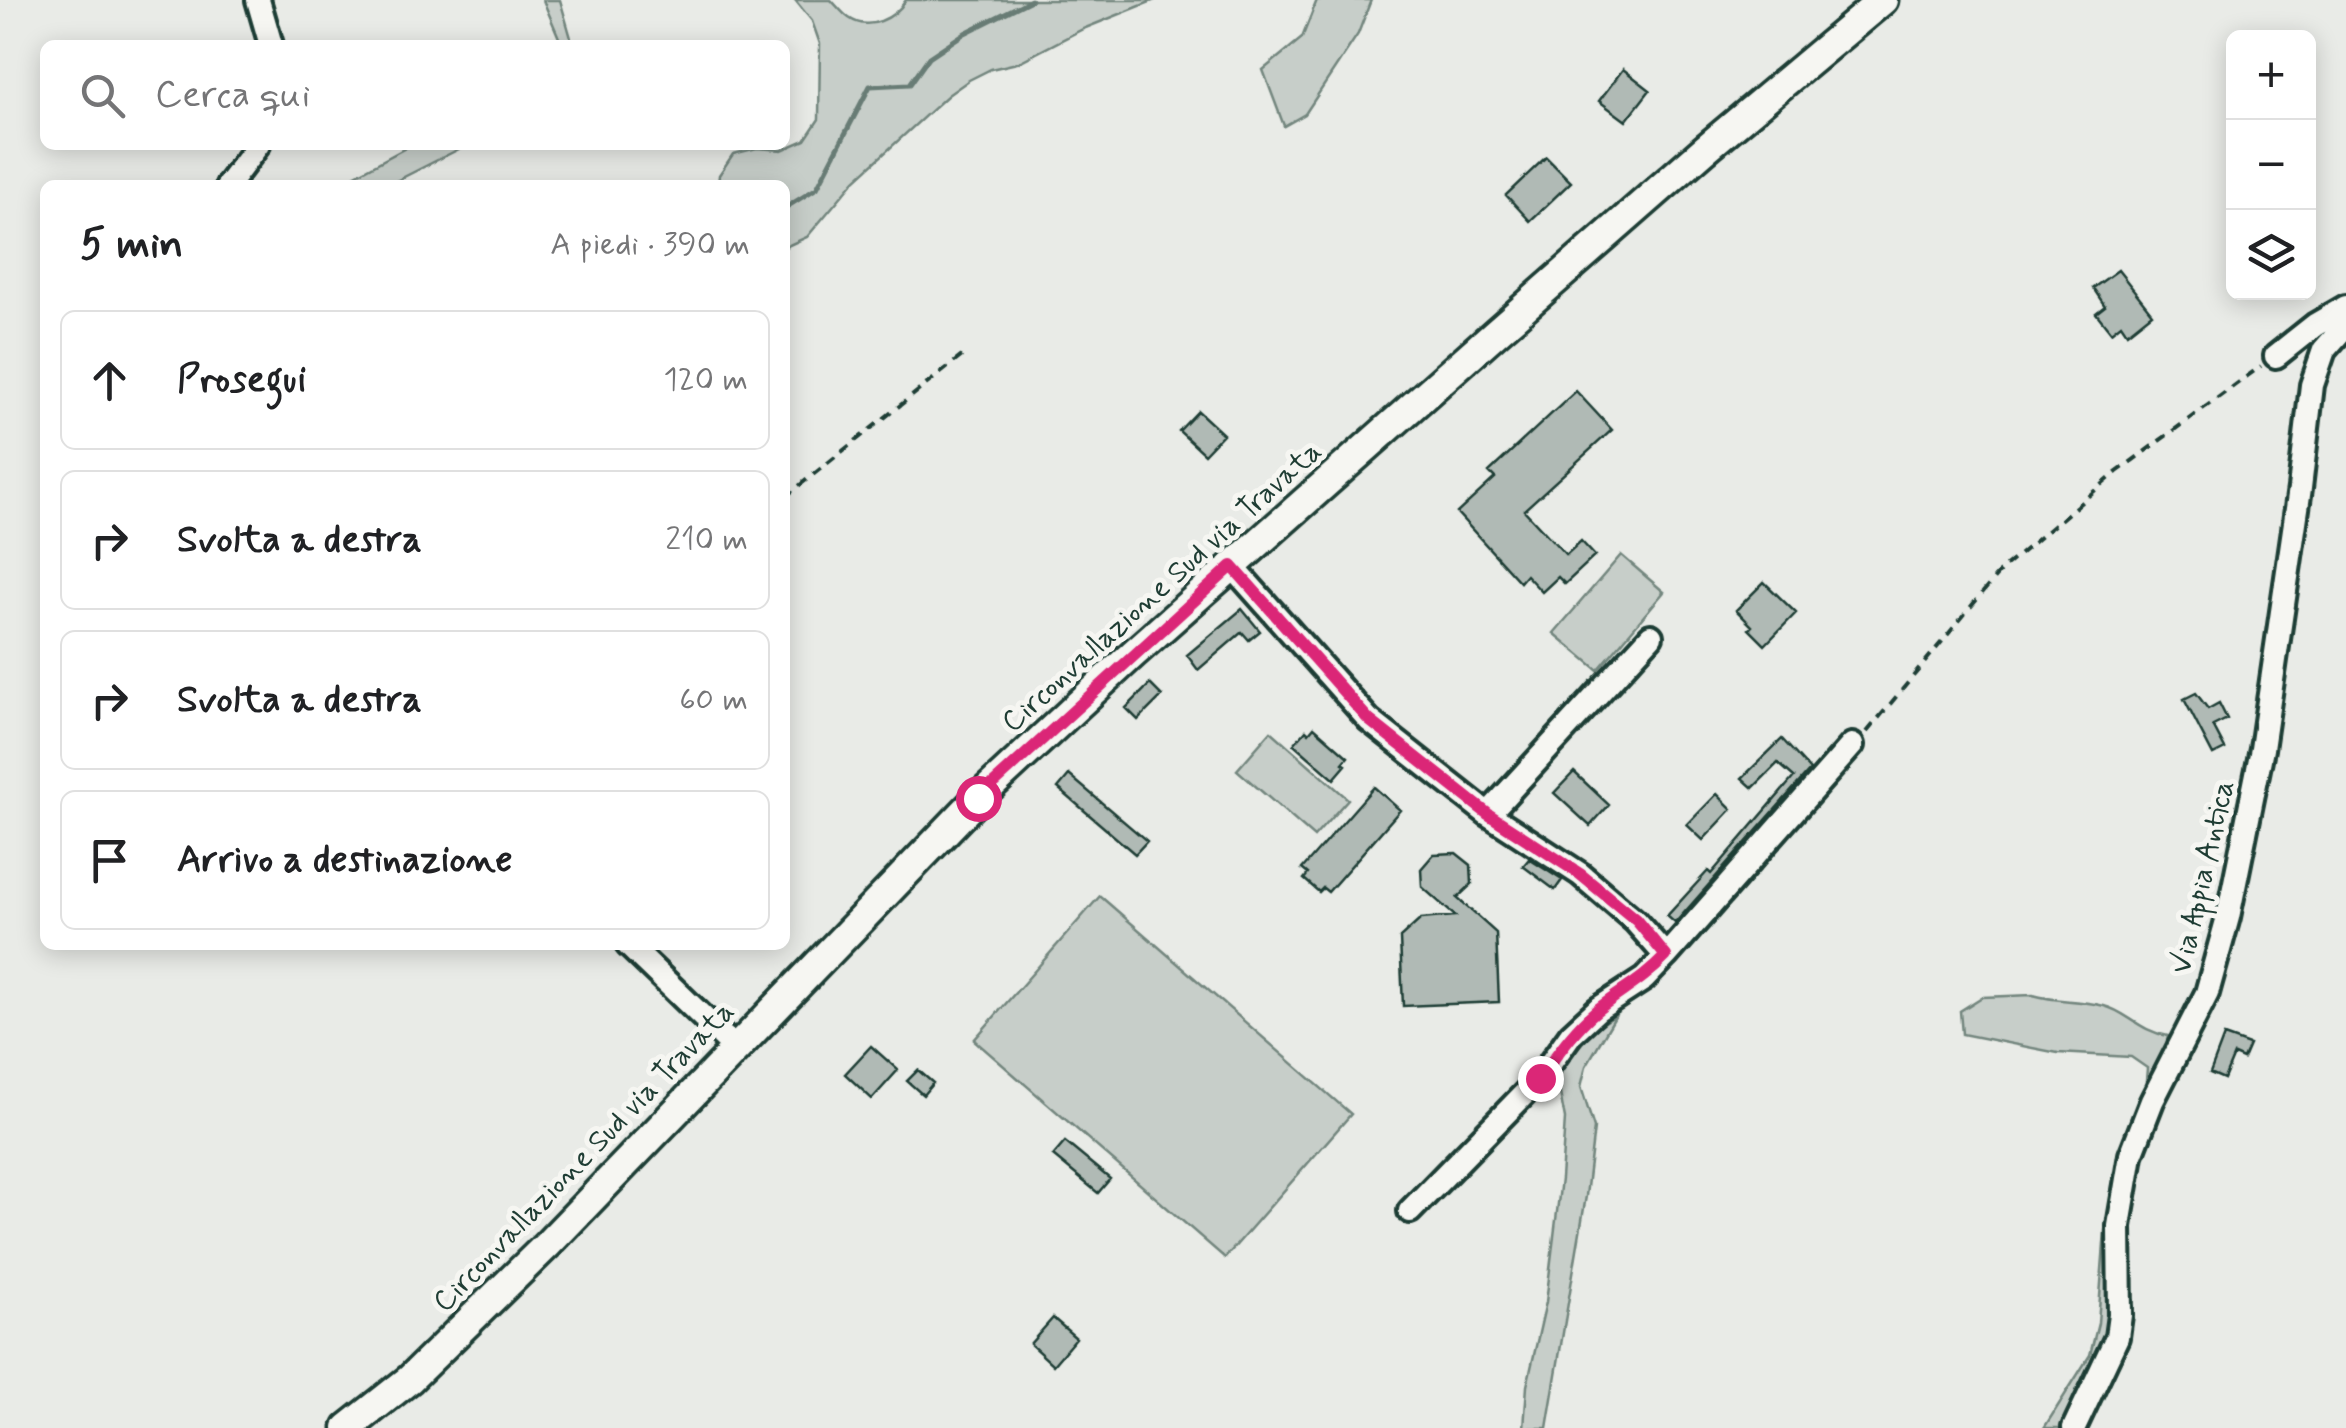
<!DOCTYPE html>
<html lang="it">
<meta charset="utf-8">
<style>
body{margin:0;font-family:Mynerve,sans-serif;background:#f2f2f2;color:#202124}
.controls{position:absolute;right:30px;top:30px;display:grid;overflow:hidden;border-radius:15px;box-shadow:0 5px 25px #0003}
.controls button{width:90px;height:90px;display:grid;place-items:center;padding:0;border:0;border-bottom:2px solid #e0e0e0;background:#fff;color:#202124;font:50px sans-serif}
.stop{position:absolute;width:30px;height:30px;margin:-22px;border:8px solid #db2777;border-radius:50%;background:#fff}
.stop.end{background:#db2777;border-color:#fff;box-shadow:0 2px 10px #0008}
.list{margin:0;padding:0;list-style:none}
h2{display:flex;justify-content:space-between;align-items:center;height:130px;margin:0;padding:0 40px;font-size:42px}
h2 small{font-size:32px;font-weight:400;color:#757577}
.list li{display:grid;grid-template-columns:65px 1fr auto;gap:30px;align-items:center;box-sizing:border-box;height:140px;margin:0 20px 20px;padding:0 20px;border:2px solid #e0e0e0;border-radius:15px}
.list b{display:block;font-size:38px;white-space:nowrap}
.list em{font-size:32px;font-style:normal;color:#757577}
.icon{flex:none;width:55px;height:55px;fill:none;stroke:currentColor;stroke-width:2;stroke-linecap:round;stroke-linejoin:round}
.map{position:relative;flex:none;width:2346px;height:1428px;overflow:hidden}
.search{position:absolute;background:#fff;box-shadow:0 5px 25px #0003;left:40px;top:40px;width:750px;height:110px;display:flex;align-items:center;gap:25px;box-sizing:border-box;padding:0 35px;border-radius:15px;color:#757577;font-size:38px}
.panel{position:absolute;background:#fff;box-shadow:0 5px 25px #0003;left:40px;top:180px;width:750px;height:770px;border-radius:15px}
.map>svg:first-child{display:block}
</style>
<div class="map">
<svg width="2346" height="1428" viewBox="0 0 2346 1428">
<rect width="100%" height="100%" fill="#e9ebe7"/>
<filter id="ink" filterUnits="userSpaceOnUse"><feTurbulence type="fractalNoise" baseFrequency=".01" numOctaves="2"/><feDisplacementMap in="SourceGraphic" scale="20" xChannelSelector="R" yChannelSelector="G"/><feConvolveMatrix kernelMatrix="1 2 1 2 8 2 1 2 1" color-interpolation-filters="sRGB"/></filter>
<g filter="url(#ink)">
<!-- green -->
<path fill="#c7cec9" stroke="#73867e" stroke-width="2.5" d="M543,0H560L573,45H562Z
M795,0H831C837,6 843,14 849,18C869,32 895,18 906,0H1155L1083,29L1017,63L991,69L969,80L948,95L855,180L807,237L785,247V185H718L719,175L733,154L757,148L782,150L805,140L819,119L820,44L812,21Z
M1317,0H1371L1358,34L1305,114L1284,126L1263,70L1302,38Z
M411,145H467L388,185H337Z
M1621,555L1664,592L1598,670L1554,633Z
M1271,731L1348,799L1314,837L1237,770Z
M1100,896L1351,1114L1225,1258L974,1040Z
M2033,995C2057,1002 2080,1000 2104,1006C2126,1011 2139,1031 2168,1036L2162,1061L2146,1080L2147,1068L2131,1057L2058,1053L1962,1034L1960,1011L1982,997Z
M1616,1015L1586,1066L1581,1087L1594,1128L1586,1196L1547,1428H1524L1527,1386L1546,1302L1561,1179L1565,1119L1557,1078L1561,1068L1594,1029Z
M2114,1225L2110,1333L2065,1428H2044L2090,1355L2098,1323L2105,1230Z"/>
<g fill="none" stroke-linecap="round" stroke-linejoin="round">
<!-- stream -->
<path stroke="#687c75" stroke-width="5" d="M785,208L817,188L870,86L910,84L929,57L965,33L1031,0"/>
</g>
<!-- building -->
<path fill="#b0bab5" stroke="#1f3d34" stroke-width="2.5" d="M1623,69L1650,90L1626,121L1599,101Z
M1546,157L1571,182L1530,221L1506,195Z
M2118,270L2152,313L2127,333L2121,324L2111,332L2096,313L2105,306L2093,288Z
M1576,391L1612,430L1524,510L1566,555L1581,541L1595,556L1565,584L1558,577L1542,592L1526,575L1520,582L1457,513L1495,478L1489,472Z
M1198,411L1223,434L1204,454L1179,431Z
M1764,582L1796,613L1765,645L1749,629L1752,626L1736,610Z
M1242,609L1260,631L1249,640L1242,632L1198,670L1187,655Z
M1150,684L1162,696L1138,720L1126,708Z
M2196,693L2208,709L2219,703L2227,719L2213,726L2225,749L2213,755L2184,699Z
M1314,727L1348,757L1343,763L1346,765L1334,779L1294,744L1306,730L1309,733Z
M1782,739L1810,770L1675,923L1667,916L1708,871L1711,874L1794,777L1778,763L1753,788L1742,778Z
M1574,772L1609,805L1590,826L1554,793Z
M1069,775L1147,841L1135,854L1058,788Z
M1374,787L1400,810L1328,892L1323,888L1319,892L1304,879L1308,874L1302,869Z
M1717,794L1732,809L1703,840L1687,825Z
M1456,853L1471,865L1472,884L1457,898L1496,933L1499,1002L1403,1006L1400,938L1421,919L1455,916L1422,887L1421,869L1434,854Z
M1529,859L1562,880L1555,890L1523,866Z
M2224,1036L2249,1045L2243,1059L2234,1055L2224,1079L2210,1073Z
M871,1046L898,1070L872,1099L845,1074Z
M918,1070L933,1083L923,1095L907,1081Z
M1065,1142L1110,1179L1098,1193L1053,1156Z
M1053,1318L1076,1338L1053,1365L1030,1344Z"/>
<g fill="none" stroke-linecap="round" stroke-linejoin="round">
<defs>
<path id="minor" d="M258,0L271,45
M228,185L258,145
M2276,356L2315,325L2346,307
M1232,566L1369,720L1488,814L1580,874L1635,921L1666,956L1644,979L1598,1009L1571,1034L1540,1078L1410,1211
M1488,814L1651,636
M628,945L736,1049
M1666,956L1852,745
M2074,1428L2117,1337L2120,1315L2119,1226L2131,1155L2152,1101L2207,993L2228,917L2262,749L2300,488L2312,385L2324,350L2346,325"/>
<path id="tertiary" d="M348,1428L410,1379L547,1245L978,798L1133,654L1494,334L1704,150L1883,0"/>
</defs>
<!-- minor casing -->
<use href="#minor" stroke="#1f3d34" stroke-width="30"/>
<!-- tertiary casing -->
<use href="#tertiary" stroke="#1f3d34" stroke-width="35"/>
<!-- path -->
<path stroke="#1f3d34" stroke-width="4" stroke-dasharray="10 8" stroke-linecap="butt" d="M785,497L962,356
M1867,732L2003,568L2117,472L2261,366"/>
<!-- minor -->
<use href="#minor" stroke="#f6f6f2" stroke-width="22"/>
<!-- tertiary -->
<use href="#tertiary" stroke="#f6f6f2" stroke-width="28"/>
</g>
</g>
<g fill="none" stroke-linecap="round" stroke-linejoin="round" filter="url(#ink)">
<!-- route -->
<path stroke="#db2777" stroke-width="12" d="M978,798L1232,566L1369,720L1488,814L1580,874L1636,920L1666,956C1642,981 1622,990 1597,1010C1573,1030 1558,1053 1540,1078"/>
</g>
<g text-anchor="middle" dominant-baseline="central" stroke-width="10" stroke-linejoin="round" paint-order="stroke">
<!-- street labels -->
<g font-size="30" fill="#1f3d34" stroke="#f6f6f2">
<text transform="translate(1162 587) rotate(-42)">Circonvallazione Sud via Travata</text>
<text transform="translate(2203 877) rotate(-77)">Via Appia Antica</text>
<text transform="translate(584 1157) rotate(-46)">Circonvallazione Sud via Travata</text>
</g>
</g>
</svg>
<div class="controls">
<button>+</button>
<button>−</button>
<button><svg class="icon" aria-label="layers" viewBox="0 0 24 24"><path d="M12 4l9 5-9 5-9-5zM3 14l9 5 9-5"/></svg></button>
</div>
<div class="stop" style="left:978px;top:798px"></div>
<div class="stop end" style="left:1540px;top:1078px"></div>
<div class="search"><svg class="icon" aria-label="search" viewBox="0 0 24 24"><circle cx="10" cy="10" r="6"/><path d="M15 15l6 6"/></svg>Cerca qui</div>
<section class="panel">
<h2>5 min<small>A piedi · 390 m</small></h2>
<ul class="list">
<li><svg class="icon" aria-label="ahead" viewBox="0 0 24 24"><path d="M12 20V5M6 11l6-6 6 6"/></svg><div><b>Prosegui</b></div><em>120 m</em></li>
<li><svg class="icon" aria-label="right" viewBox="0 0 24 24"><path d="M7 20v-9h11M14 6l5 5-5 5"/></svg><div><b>Svolta a destra</b></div><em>210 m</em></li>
<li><svg class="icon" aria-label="right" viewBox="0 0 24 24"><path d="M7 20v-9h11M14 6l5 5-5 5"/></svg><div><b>Svolta a destra</b></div><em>60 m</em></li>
<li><svg class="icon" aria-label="arrive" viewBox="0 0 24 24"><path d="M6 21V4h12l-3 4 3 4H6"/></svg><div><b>Arrivo a destinazione</b></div></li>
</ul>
</section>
</div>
